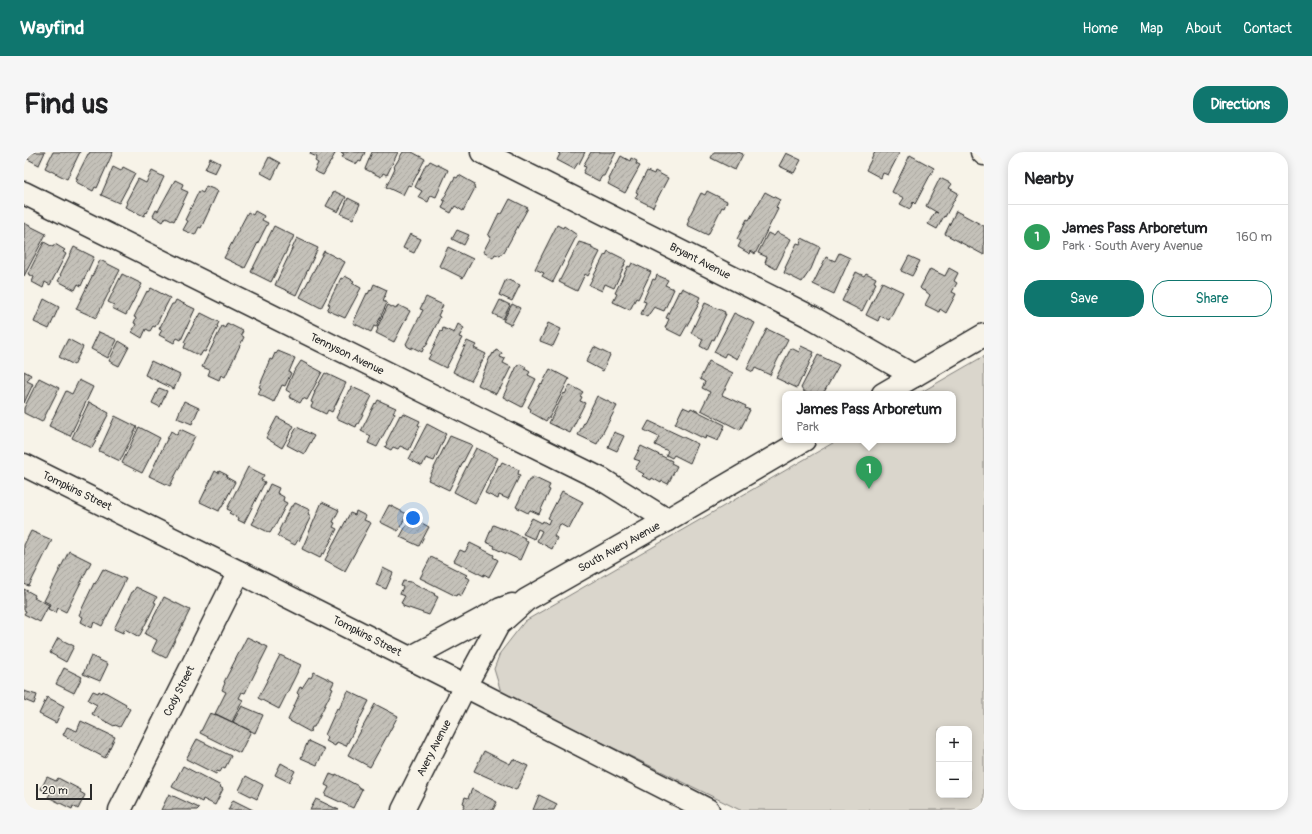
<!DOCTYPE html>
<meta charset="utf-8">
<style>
body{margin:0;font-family:Pangolin,sans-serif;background:#f6f6f6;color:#202124}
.controls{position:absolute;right:12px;bottom:12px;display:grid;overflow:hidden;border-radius:8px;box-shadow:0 2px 10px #0003}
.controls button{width:36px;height:36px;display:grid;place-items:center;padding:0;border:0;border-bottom:1px solid #e0e0e0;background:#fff;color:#202124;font:20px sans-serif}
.scale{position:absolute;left:12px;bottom:10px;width:56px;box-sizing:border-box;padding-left:4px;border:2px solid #2b2b2b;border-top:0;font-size:11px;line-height:14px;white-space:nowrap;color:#2b2b2b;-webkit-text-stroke:3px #f7f3e8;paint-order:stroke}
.you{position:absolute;left:389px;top:366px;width:14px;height:14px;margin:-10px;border:3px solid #fff;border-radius:50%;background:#1a73e8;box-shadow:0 0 0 6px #1a73e833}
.badge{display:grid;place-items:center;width:26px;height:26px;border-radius:50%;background:#0f766e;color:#fff;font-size:13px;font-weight:700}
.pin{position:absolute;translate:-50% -33px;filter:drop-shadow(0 1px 2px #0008)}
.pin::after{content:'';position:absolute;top:21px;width:14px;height:12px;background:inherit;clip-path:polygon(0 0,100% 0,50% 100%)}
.popup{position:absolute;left:758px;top:239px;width:174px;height:52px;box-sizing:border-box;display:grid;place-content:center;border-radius:8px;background:#fff;filter:drop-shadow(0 1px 3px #0005);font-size:13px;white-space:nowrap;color:#757577}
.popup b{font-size:15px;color:#202124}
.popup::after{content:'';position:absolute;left:50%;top:100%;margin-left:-8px;border:8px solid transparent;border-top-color:#fff}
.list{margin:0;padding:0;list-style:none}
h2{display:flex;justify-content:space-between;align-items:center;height:52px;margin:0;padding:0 16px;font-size:17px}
h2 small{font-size:13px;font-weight:400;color:#757577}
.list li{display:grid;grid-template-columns:26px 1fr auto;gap:12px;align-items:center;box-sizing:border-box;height:64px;padding:0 16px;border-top:1px solid #e0e0e0}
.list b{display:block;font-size:15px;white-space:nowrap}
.list p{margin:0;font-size:13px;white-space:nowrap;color:#757577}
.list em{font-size:13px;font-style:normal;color:#757577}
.actions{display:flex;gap:8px;padding:12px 16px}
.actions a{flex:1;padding:9px 0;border:1px solid #0f766e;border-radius:16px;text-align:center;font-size:14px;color:#0f766e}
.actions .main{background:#0f766e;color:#fff}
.map{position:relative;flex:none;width:960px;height:658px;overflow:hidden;border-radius:16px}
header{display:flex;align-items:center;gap:24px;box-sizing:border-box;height:56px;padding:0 20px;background:#0f766e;color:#fff}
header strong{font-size:19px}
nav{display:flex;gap:22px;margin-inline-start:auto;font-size:14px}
.intro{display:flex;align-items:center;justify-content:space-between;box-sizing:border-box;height:96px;padding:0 24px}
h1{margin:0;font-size:28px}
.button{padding:10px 18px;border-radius:16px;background:#0f766e;color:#fff;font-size:14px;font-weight:700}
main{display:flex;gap:24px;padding:0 24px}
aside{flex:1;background:#fff;border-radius:16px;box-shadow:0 2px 10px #0003}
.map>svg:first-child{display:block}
</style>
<header>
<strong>Wayfind</strong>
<nav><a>Home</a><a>Map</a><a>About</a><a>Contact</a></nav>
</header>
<div class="intro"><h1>Find us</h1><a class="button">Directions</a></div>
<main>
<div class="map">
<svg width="960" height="658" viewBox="0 0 960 658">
<defs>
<pattern id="building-hatch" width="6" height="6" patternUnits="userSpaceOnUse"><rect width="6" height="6" fill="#c4c1b9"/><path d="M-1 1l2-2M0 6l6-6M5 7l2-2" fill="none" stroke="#a9a69f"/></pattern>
</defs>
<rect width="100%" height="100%" fill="#f7f3e8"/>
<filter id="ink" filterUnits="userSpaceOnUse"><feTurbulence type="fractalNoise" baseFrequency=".025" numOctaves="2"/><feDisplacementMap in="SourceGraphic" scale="8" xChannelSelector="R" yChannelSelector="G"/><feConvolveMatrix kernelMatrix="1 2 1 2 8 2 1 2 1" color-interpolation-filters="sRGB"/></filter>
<g filter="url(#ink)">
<!-- garden -->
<path fill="#dad6cc" stroke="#82807c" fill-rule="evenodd" d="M960,204V658H716L490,547L477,540L470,517L476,501L501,469L814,288H929V242H894ZM915,577H945V643H915Z"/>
<!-- building -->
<path fill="url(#building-hatch)" stroke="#2b2b2b" d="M0,0H21L15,13L0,5Z
M29,0H56L43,27L21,16Z
M66,0H89L73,36L71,35L69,39L52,30L54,27L52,26L64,2H65Z
M287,0H312L299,23L290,19L294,11L291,9L293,5L286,2Z
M316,0H341L337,10L335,9L333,12L318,5L320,2Z
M348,0H374L363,23L359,21L357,25L341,17Z
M379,0H388L401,7L387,34L384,33L379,43L362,35L371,16L370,15Z
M535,0H561L555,12L554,11L550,17L533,8L536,2L534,1Z
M567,0H592L580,24H578L575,29L559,21L562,15L559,14Z
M690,0H714L719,2L711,18L687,6Z
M851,0H876L864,23L859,21L857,26L842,18Z
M762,1L777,8L770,21L755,14Z
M886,3L910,16L891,52L889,50L886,57L876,52L880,46L868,40Z
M597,4L606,9L607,6L613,9L612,12L616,14L601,41L584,32L586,28L585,27Z
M245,5L256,11L248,27L237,21Z
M186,6L196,11L191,21L181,17Z
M406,9L424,18L412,45L407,43L404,50L394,45L398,39L391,35L402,12H404Z
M89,15L97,19L99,15L111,21L95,51L77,43Z
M128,19L140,25L123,61L122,60L120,64L101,55L103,51L102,50L114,27L122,31Z
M623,19L630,22L631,19L644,26L629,55L611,46L614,41L612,40Z
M435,23L451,32L450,35L451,36L439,59L431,54L427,61L418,56L421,49L419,48L431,25L433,26Z
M916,26L928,32L925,36L934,41L921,65L920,64L913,77L904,72L911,60L914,61L902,54Z
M151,28L159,32L157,37L164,40L150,69L142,65L139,70L129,64L132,58L134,59Z
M182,34L194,39L177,76L175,75L171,83L159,78L164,69L161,68L175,39L179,41Z
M310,39L322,45L314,60L302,54Z
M683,39L703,49L700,56L698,55L684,83L663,73L665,68L664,67L677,41L681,43Z
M741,40L756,48L752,55L754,57L731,102L727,99L726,102L714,95L717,89L713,87L723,67L725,68Z
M324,46L336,52L329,67L317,62Z
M486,47L504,56L480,100H479L476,104L471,102L469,106L459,100L467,85L464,84L475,61L478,62Z
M231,59L240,64L238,68L244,71L221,116L200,106L224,60L229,63Z
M932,59L960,74V103L921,82Z
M0,71L22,82L0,124Z
M533,73L539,76L540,74L553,83L529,130L518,124L520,121L511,117Z
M250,74L270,84L247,130L227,120Z
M433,78L445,83L440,93L428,87Z
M753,80L767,87L752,117L741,111L743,105L734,101L744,81L750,84Z
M386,82L397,87L390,101L379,96Z
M273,86L294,96L272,143L251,133Z
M778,86L796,95L787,117L778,130L760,121L762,116H761L773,91L776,92Z
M20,90L29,95L31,92L41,98L39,100L42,102L26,133L21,130L19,136L8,130L10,125L4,122Z
M555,90L568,94L567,96L576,100L564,124L561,122L553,139L535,130Z
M50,95L70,105L57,134L54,132L51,138L34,129L37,124L36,123Z
M424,95L449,107L439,126L415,114Z
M300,99L321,110L297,156L276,145Z
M584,99L602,108L600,112H601L590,136L581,132L578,139L565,133L581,102L582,103Z
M815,101L826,106L810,142L789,132L802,105L811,109Z
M885,104L896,109L888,124L877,119Z
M76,108L96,118L72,166L52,157Z
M608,111L627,120L614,147L612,146L606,158L589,150L593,142L591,141L604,114L606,115Z
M925,116L934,121L930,129L933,131L928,140L932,142L922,161L916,157L915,160L901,153L906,143L901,139L898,138L896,136L906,117L921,124Z
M832,120L840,124L842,121L852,126L850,130L852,131L838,159L818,149Z
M98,122L118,132L102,163L88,156L90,153L84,150Z
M633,123L644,128L641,133L650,137L640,159L630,155L623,165L617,162L622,150L619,149L629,127L631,128Z
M321,124L330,129L328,131L337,136L321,166L303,158L306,153L304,152L317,126L319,127Z
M482,127L496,133L488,149L475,143Z
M858,130L879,140L865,168L856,164L854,169L842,163Z
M350,132L363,138L359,149L363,151L352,175L350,174L347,180L329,171L343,141L344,142L346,138L347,139Z
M127,136L146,146L131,175L129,174L126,179L122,177L118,186L108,180L112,172L110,171L112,166L110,165L123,139L124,140Z
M658,136L676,145L674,149L676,150L657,184L641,176L645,167L642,166L655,139L656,140Z
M402,145L419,153L414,164L416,165L402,194L401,193L398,200L388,195V197L383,194V193L382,192L399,158L396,157Z
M20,147L35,155L25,177L10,170Z
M152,148L171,157L157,188L153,186L150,191L135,183L138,178L135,177L148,152H150Z
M476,148L486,153L479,167L469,162Z
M681,151L701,160L700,162H702L690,188L688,187L683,198L676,194L679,187L667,181Z
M488,152L496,156L487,173L479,169Z
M364,153L372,157L374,153L386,159L370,190L352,181L354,177L353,176Z
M177,161L195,170L193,174L194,175L181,200L179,199L176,204L160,196L162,191L160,190L174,164L175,165Z
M710,161L731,171L713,207L702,201L700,205L690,200Z
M203,171L219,179L217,183L220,185L201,225L197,223L195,228L184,223L186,218L178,215L198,174L201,176Z
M524,171L537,177L529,194L516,189Z
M434,172L440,176L435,185L438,186L422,216L404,207L407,202H406L417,179L418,180L419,176L430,181Z
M743,177L764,187L746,223L731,216L729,220L723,217Z
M75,180L93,188L84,206L67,197Z
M44,187L59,195L50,213L35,205Z
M95,189L105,195L95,214L85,209Z
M443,189L452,193L450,196L462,202L447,229L429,220Z
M777,194L790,200L779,226L778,225L773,236L752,226L767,196L775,200Z
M570,195L586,203L579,219L562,210Z
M472,198L478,201L476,205L481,207L479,211L487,215L476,237L475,236L472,242L454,233L466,205H467L469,201L470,202Z
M254,199L271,206L265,220L267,221L261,234L258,233L250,250L234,242L237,236L235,235L242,219H241L246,207L248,208L251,201L252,202Z
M794,203L815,213L799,242H792L789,241L785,242L779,239L777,236Z
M127,209L156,223L150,237L121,223Z
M277,209L298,220L283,248L279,246L276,251L265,245L267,241L262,238L269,221Z
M685,209L709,221L698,243L722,254L721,256L726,258L716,278L677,258L686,240L678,236L681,230L676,227Z
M496,212L502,215L501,217L506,220L504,223L512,227L498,255L479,245L493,214Z
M526,217L545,227L525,266H524L522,269L506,260L507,257L504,255L517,231L518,232Z
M0,219L7,223L3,229L9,232L0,251Z
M301,221L322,231L308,260L304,258L302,262L287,255L289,251L287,250L291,240H290Z
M15,226L35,236L18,270L0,261V256Z
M55,228L69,235L46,284L25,274L42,239L48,242Z
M546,233L559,240L556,244L558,245L556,249L561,251L546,281L525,271L540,241L541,242Z
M328,235L348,244L334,272H333L332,275L312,266L325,238H327Z
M135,236L143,239L136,255L128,251Z
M573,244L593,254L573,292L554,283Z
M354,248L372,256L369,260L371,261L353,295L344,291L347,284L337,279L351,251L352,252Z
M160,249L175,256L168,272L153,266Z
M65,250L85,261L71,288L72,289L68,296L48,286Z
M659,255L666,258L667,256L701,273L694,289L682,284L681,287L651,272Z
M379,261L396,269L394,273L396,274L385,298L376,294L374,297L369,295L367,298L361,295L363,292L362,291L376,263L377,264Z
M91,264L113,275L96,309L75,299Z
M253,265L270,274L258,296L242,286Z
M625,269L674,292L666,311L650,303L648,306L642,303L644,299L631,293L635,285L620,278Z
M403,272L422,282L420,285H421L410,309L402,306L398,314L385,307Z
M115,275L136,286L118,321L98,311Z
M273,275L290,284L280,302L263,293Z
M156,277L171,284L146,334L125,324L147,279L153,283Z
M590,280L600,284L593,299L584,295Z
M426,284L448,293L425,338L404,328Z
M617,294L648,309L647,311L653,314L644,332L638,329L637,331L628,326L627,328L618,324L620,322L611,317L616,309L610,307Z
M452,296L474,306L451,351L430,340Z
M478,310L495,318L494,322L496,323L484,347L475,343L474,347L461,341L475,313L476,314Z
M224,315L240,323L237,328L241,330L220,371L214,368L215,366L205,361L207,359L203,357Z
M191,319L194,321L195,319L203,323L202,325L211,330L198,355H197L195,359L176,350Z
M509,325L526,333L524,337L526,338L515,362L506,358L504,361L492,355L505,328H507Z
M246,332L255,336L253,341L260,345L259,349L263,351L250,376H249L246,381L228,372L231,367L230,366Z
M538,339L559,350L545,377L536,372L530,384L533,386L528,397L513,389L518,379L514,377L510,387L499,382L508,366L518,371L519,369L524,372L526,367L524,366Z
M298,350L315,358L309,370L311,371L309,375L313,377L300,402L298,401L296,406L278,397Z
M271,351L286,358L284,362L287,364L275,389L274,388L271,393L253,384L256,379L255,378L267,354H269Z
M365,353L383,362L374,379L356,370Z
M332,359L342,364L340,368L347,371L321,419L301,408L326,361L331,363Z
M387,365L405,375L395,394L376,385Z
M469,373L479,377V376L501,386L500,388L504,390L496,408L470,396L471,394L462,390Z
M7,379L28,388L5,434L0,432V393Z
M446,391L470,403L469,405L474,408L465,425L460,422V424L430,409L436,398L441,400Z
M45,399L67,410L42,460L34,456L32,461L24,457L26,452L20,449Z
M407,405L443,423L441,425L446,427L437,444L433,442L432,444L396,426Z
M359,416L369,421L362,437L352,433Z
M79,417L102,427L78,474L70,470L68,476L57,470L59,465L55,463L70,431L71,432Z
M379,429L387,430L411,442L410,443L414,445L405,463L379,454V452L377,451L381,444L376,442L379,435L377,434Z
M112,435L133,445L130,450L132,451L115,485L101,477L99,481L90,477L108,440H109Z
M0,437L11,443L10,445L25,453L16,470L0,462L2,459L0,458Z
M140,445L166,458L142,506L128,499L133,488L121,482Z
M223,485L244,495L221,541L218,540L215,546L219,548L208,570L191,562L202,540L198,538L201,531L200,530Z
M34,486L50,494L42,510L26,501Z
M256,503L277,513L255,557L234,546Z
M67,504L84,512L76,529L59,522Z
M40,516L58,525L50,541L32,532Z
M290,520L310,530L307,536L309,537L290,575H288L286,580L264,568L275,543L273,541L276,535L278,536L285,525L287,526Z
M0,539L13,543L10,552L0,548Z
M69,539L74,541L75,539L78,541L79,539L102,552L101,554L106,557L96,575L91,573L90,574L68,562L73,553L64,548Z
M324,539L345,549L322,594L313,590L311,594L302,589L304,585L301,583L313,556L315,557Z
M23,545L40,554L32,571L15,562Z
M351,552L374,564L346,615L324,603Z
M218,554L239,563L231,581L209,570Z
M186,561L192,563V562L227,579L216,601L176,581Z
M57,569L91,585L81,606L39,583L43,575L53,579Z
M173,587L207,604L201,616L199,615L196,620L193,619L192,622L162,607Z
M284,589L301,597L293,613L277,606Z
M460,599L486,612L489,607L504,614L492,638L450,619Z
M257,611L271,619L265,630L251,623Z
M159,614L197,634L196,635L199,637L191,653L179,647L178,650L148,635Z
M306,622L311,624L312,622L334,634V635L338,637L329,656L301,643L305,635L301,633Z
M222,624L239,633L233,647L215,638Z
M23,625L32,629L34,626L57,638L56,640L61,643L54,657L49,654L48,657L24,645L26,642L17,637Z
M448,637L473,650L469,658H438L441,652L439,651L441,645L444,646Z
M145,642L175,656L173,658H137Z
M515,643L533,652L530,658H509Z
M292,647L315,658H286Z
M209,648L229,658H204Z"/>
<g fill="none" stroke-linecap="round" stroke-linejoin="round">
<defs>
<path id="street" d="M458,0L789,166L890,224
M958,0L960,2
M0,41L579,328L643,368
M441,534L684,658
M96,658L215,420"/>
<path id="secondary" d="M859,242L960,183
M0,313L215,420L441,534
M386,506L477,457L488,453
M379,658L441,534L474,473L502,448L643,368L780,288"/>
</defs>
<!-- street casing -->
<use href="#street" stroke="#2b2b2b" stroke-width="25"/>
<!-- secondary casing -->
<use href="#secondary" stroke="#2b2b2b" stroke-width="25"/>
<!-- street -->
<use href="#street" stroke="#f7f3e8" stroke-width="22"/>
<!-- secondary -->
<use href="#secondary" stroke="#f7f3e8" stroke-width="22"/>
</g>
</g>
<g text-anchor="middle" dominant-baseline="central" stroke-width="3.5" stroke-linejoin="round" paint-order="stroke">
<!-- street labels -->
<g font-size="11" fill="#2b2b2b" stroke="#f7f3e8">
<text transform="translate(676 109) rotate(27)">Bryant Avenue</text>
<text transform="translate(323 202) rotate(26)">Tennyson Avenue</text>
<text transform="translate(53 339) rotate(26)">Tompkins Street</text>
<text transform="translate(595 395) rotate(-29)">South Avery Avenue</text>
<text transform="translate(343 484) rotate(27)">Tompkins Street</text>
<text transform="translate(155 539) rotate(-63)">Cody Street</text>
<text transform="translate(410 596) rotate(-63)">Avery Avenue</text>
</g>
</g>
</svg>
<div class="controls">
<button>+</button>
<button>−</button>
</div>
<div class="scale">20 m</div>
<div class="you"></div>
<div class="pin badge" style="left:845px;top:337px;background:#2e9e5b">1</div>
<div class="popup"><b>James Pass Arboretum</b>Park</div>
</div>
<aside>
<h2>Nearby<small></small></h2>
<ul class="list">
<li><span class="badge" style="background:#2e9e5b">1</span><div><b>James Pass Arboretum</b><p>Park · South Avery Avenue</p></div><em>160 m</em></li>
</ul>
<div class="actions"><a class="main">Save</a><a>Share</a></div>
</aside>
</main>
